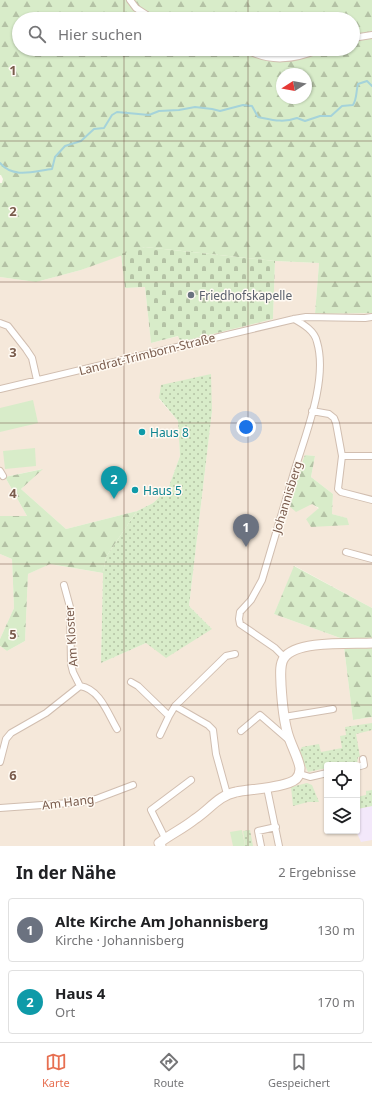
<!DOCTYPE html>
<html lang="de">
<meta charset="utf-8">
<style>
body{margin:0;font-family:"Noto Sans",sans-serif;background:#f6f6f6;color:#202124}
.controls{position:absolute;right:12px;bottom:12px;display:grid;overflow:hidden;border-radius:4px;box-shadow:0 1px 3px #0004}
.controls button{width:36px;height:36px;display:grid;place-items:center;padding:0;border:0;border-bottom:1px solid #e0e0e0;background:#fff;color:#202124;font:20px sans-serif}
.compass{position:absolute;left:276px;top:68px;width:36px;height:36px;border-radius:50%;background:#fff;box-shadow:0 1px 3px #0004;rotate:259deg}
.you{position:absolute;left:246px;top:427px;width:14px;height:14px;margin:-10px;border:3px solid #fff;border-radius:50%;background:#1a73e8;box-shadow:0 0 0 6px #1a73e833}
.badge{display:grid;place-items:center;width:26px;height:26px;border-radius:50%;background:#e76f51;color:#fff;font-size:13px;font-weight:700}
.pin{position:absolute;translate:-50% -33px;filter:drop-shadow(0 1px 2px #0008)}
.pin::after{content:'';position:absolute;top:21px;width:14px;height:12px;background:inherit;clip-path:polygon(0 0,100% 0,50% 100%)}
.list{margin:0;padding:0;list-style:none}
h2{display:flex;justify-content:space-between;align-items:center;height:52px;margin:0;padding:0 16px;font-size:17px}
h2 small{font-size:13px;font-weight:400;color:#757577}
.list li{display:grid;grid-template-columns:26px 1fr auto;gap:12px;align-items:center;box-sizing:border-box;height:64px;margin:0 8px 8px;padding:0 8px;border:1px solid #e0e0e0;border-radius:4px}
.list b{display:block;font-size:15px;white-space:nowrap}
.list p{margin:0;font-size:13px;white-space:nowrap;color:#757577}
.list em{font-size:13px;font-style:normal;color:#757577}
.icon{flex:none;width:22px;height:22px;fill:none;stroke:currentColor;stroke-width:2;stroke-linecap:round;stroke-linejoin:round}
.map{position:relative;flex:none;width:372px;height:846px;overflow:hidden}
.search{position:absolute;background:#fff;box-shadow:0 1px 3px #0004;left:12px;right:12px;top:12px;height:44px;display:flex;align-items:center;gap:10px;box-sizing:border-box;padding:0 14px;border-radius:22px;color:#757577;font-size:15px}
.sheet{height:196px;background:#fff}
nav{display:flex;justify-content:space-around;align-items:center;box-sizing:border-box;height:56px;border-top:1px solid #e0e0e0;background:#fff;font-size:11px;color:#757577}
nav a{display:grid;justify-items:center;gap:2px}
nav .on{color:#e76f51}
.map>svg:first-child{display:block}
</style>
<div class="map">
<svg width="372" height="846" viewBox="0 0 372 846">
<defs>
<pattern id="grass-dots" width="8" height="8" patternUnits="userSpaceOnUse"><rect width="8" height="8" fill="#d8ecc9"/><path d="M2 2h.1M6 6h.1" fill="none" stroke="#b4c2a5" stroke-width="1.8" stroke-linecap="round"/></pattern>
<pattern id="forest-firs" width="22" height="20" patternUnits="userSpaceOnUse"><rect width="22" height="20" fill="#d8ecc9"/><path d="M5 1l3.5 6h-7zM16 11l3.5 6h-7z" fill="#b4c2a5"/></pattern>
<pattern id="cemetery-stones" width="16" height="16" patternUnits="userSpaceOnUse"><rect width="16" height="16" fill="#d8ecc9"/><path d="M2 7V4a2 2 0 0 1 4 0v3zM10 15v-3a2 2 0 0 1 4 0v3z" fill="#b4c2a5"/></pattern>
</defs>
<rect width="100%" height="100%" fill="#fdf6ec"/>
<!-- residential -->
<path fill="#f5e8da" fill-rule="evenodd" d="M121,254L125,288L145,287L151,343L179,336L181,342L273,319L275,261L319,263L315,314L372,313V608L295,566L274,614L343,639L353,720L372,717V846H0V646L7,651L25,641L28,574L49,564L103,573L101,663L146,643L211,628L189,606L212,411L159,399L178,421L180,456L168,489L153,503L137,511L66,529L21,489L42,469L5,477L27,516H0V277L36,282L81,270ZM305,455L315,456L311,477L333,494L332,514L346,518L306,519L319,509L312,504ZM327,765H357V831H327Z
M0,554L12,559L14,608L0,639Z"/>
<!-- education -->
<path fill="#f3e8fa" d="M372,806V840L361,842L356,831L357,809Z"/>
<!-- grass -->
<path fill="url(#grass-dots)" d="M211,374L212,411L189,606L212,629L166,658L146,643L101,663L103,573L106,557L137,511L153,503L168,489L180,456L178,421L159,398L161,385Z
M372,723V730L356,734L360,757H358L357,763L344,765H327V768L308,772L299,752L302,747L319,744L321,752L342,748L340,736L346,735L345,727Z
M307,783L312,785L319,802H308L293,806L291,787Z
M372,790V806L357,809V797L366,795V791Z
M250,830L253,846H245L243,831Z"/>
<!-- forest -->
<path fill="url(#forest-firs)" fill-rule="evenodd" d="M0,0H372V313L315,314L319,263L275,261L145,247L81,270L36,282L0,277V183H2L3,179L1,175H0ZM19,19H353V49H19ZM282,74H306V98H282Z
M305,455L315,456L311,477L333,494L332,514L347,518L349,525L311,527L306,519L319,508L312,504L296,512L287,504Z
M43,469L21,489L66,529L137,511L106,557L103,573L50,564L28,574L25,641L7,651L0,646V639L14,608L12,559L0,554V516H27L5,477Z
M294,566L372,608V717L353,720L343,639L274,614Z"/>
<!-- cemetery -->
<path fill="url(#cemetery-stones)" d="M145,247L275,261L273,319L181,342L178,336L151,343L145,287L125,288L121,254Z"/>
<!-- green -->
<path fill="#d8ecc9" d="M33,400L38,423L0,432V408Z
M35,448L36,466L5,469L3,451Z
M242,830L245,846H233L230,832Z"/>
<g fill="none" stroke-linecap="round" stroke-linejoin="round">
<!-- stream -->
<path stroke="#a5d3da" stroke-width="2" d="M0,163C13,179 35,171 52,169L55,157L65,146L81,141L94,129L104,128L112,115L117,112L149,115L159,111L179,110L195,107L212,109L220,111L243,105L252,106L258,117C273,120 283,123 297,118L305,121L320,116H331L342,106L353,105C357,99 356,91 358,84L367,81L372,86"/>
<defs>
<path id="street" d="M130,0L136,8L153,19
M353,38L372,35
M245,49C270,63 294,60 320,49
M0,323L8,326L26,349L32,358L37,380
M0,389L294,319L306,317L365,318L372,317
M312,411L329,414L334,418L336,423L342,456L338,489L341,492L372,500
M342,456H372
M0,471L3,476
M346,552L372,559
M64,585L70,607L71,664L73,672L80,686
M284,657L275,648L240,624L239,619L240,612L251,600L262,580C273,543 284,506 295,469C306,433 328,379 317,342C315,331 303,324 294,319
M131,682L138,686L169,716L175,706L208,725L213,730L216,754L227,794
M175,706L226,656L235,654
M284,717L333,709
M241,731L260,715L290,741
M160,735L169,716
M0,762L6,739L11,733L46,713L80,686C100,689 108,714 117,729
M357,767L364,765L363,759
M300,774L310,777L327,773
M267,788L279,846
M0,808L84,802L96,799L133,785
M165,838L151,810L191,780
M261,846L258,831L276,827"/>
<path id="secondary" d="M161,846L159,843C171,834 184,828 195,819C209,810 219,795 236,792C249,789 286,788 296,779C299,776 300,773 300,768C298,756 290,744 287,731C283,716 282,701 281,685C281,677 279,665 284,658C296,640 351,644 372,643"/>
</defs>
<!-- street casing -->
<use href="#street" stroke="#d1beb0" stroke-width="8"/>
<!-- secondary casing -->
<use href="#secondary" stroke="#d6c0b0" stroke-width="11"/>
<!-- street -->
<use href="#street" stroke="#fff" stroke-width="6"/>
<!-- secondary -->
<use href="#secondary" stroke="#fff" stroke-width="9"/>
</g>
<!-- grid -->
<path fill="none" stroke="#7a5c4d" stroke-width="1" stroke-opacity="0.55" d="M124,0V19M248,0V19M124,49V846M248,49V846M0,141H372M0,282H372M0,423H372M0,564H372M0,705H372"/>
<!-- markers -->
<circle fill="#6b7280" stroke="#fffaf3" stroke-width="1.5" cx="191" cy="295" r="4"/>
<g fill="#0f9aa8" stroke="#fffaf3" stroke-width="1.5">
<circle cx="142" cy="432" r="4"/>
<circle cx="135" cy="490" r="4"/>
</g>
<g text-anchor="middle" dominant-baseline="central" stroke-width="3" stroke-linejoin="round" paint-order="stroke">
<!-- worship labels -->
<g font-size="12" fill="#5b616d" stroke="#fffaf3" text-anchor="start">
<text x="199" y="295">Friedhofskapelle</text>
</g>
<!-- street labels -->
<g font-size="12" fill="#7a5c4d" stroke="#fffaf3">
<text transform="translate(147 354) rotate(-14)">Landrat-Trimborn-Straße</text>
<text transform="translate(287 497) rotate(-73)">Johannisberg</text>
<text transform="translate(71 636) rotate(-94)">Am Kloster</text>
<text transform="translate(68 802) rotate(-7)">Am Hang</text>
</g>
<!-- culture labels -->
<g font-size="12" fill="#0d838f" stroke="#fffaf3" text-anchor="start">
<text x="150" y="432">Haus 8</text>
<text x="143" y="490">Haus 5</text>
</g>
</g>
<g font-size="13" text-anchor="middle" font-weight="bold" fill="#7a5c4d" stroke="#fffaf3" stroke-width="3" stroke-linejoin="round" paint-order="stroke">
<text x="13" y="75">1</text>
<text x="13" y="216">2</text>
<text x="13" y="357">3</text>
<text x="13" y="498">4</text>
<text x="13" y="639">5</text>
<text x="13" y="780">6</text>
</g>
</svg>
<div class="controls">
<button><svg class="icon" aria-label="locate" viewBox="0 0 24 24"><circle cx="12" cy="12" r="6"/><path d="M12 2v4M12 18v4M2 12h4M18 12h4"/></svg></button>
<button><svg class="icon" aria-label="layers" viewBox="0 0 24 24"><path d="M12 4l9 5-9 5-9-5zM3 14l9 5 9-5"/></svg></button>
</div>
<svg class="compass" viewBox="-18 -18 36 36"><path d="M0-13l5 13h-10z" fill="#e53935"/><path d="M0 13l5-13h-10z" fill="#757577"/></svg>
<div class="you"></div>
<div class="pin badge" style="left:246px;top:547px;background:#6b7280">1</div>
<div class="pin badge" style="left:114px;top:499px;background:#0f9aa8">2</div>
<div class="search"><svg class="icon" aria-label="search" viewBox="0 0 24 24"><circle cx="10" cy="10" r="6"/><path d="M15 15l6 6"/></svg>Hier suchen</div>
</div>
<section class="sheet">
<h2>In der Nähe<small>2 Ergebnisse</small></h2>
<ul class="list">
<li><span class="badge" style="background:#6b7280">1</span><div><b>Alte Kirche Am Johannisberg</b><p>Kirche · Johannisberg</p></div><em>130 m</em></li>
<li><span class="badge" style="background:#0f9aa8">2</span><div><b>Haus 4</b><p>Ort</p></div><em>170 m</em></li>
</ul>
</section>
<nav>
<a class="on"><svg class="icon" aria-label="map" viewBox="0 0 24 24"><path d="M3 6l6-2 6 2 6-2v14l-6 2-6-2-6 2zM9 4v14M15 6v14"/></svg>Karte</a>
<a><svg class="icon" aria-label="directions" viewBox="0 0 24 24"><path d="M12 3l9 9-9 9-9-9zM9 14v-3h6M13 9l2 2-2 2"/></svg>Route</a>
<a><svg class="icon" aria-label="saved" viewBox="0 0 24 24"><path d="M7 4h10v16l-5-4-5 4z"/></svg>Gespeichert</a>
</nav>
